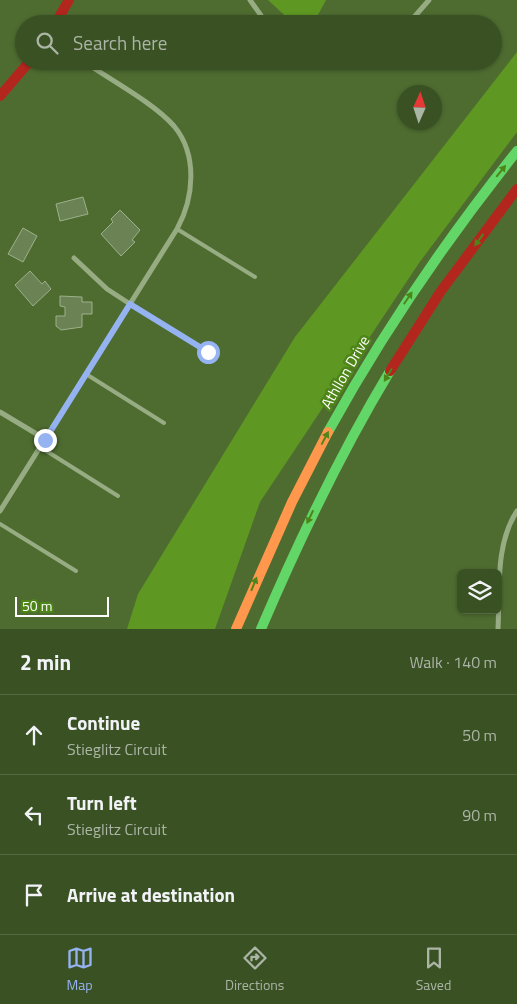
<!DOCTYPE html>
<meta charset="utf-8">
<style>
body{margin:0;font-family:"Titillium Web",sans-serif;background:#41572c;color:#f1f3f6}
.controls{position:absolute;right:15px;bottom:15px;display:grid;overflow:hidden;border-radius:8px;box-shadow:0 1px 4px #0004}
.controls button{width:45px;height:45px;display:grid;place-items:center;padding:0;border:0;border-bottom:1px solid #546841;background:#3a5124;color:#f1f3f6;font:25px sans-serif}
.compass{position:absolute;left:397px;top:85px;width:45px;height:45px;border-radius:50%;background:#3a5124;box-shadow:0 1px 4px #0004;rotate:3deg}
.scale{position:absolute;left:15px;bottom:12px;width:94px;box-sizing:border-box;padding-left:5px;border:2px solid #fff;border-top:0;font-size:14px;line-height:18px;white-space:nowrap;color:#fff;-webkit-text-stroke:4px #4e8518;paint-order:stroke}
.stop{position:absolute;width:15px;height:15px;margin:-11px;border:4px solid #95b2f1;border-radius:50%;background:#fff}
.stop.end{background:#95b2f1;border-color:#fff;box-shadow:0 1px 5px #0008}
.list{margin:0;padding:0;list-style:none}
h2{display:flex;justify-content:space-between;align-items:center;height:65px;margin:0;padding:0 20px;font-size:21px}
h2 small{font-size:16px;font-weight:400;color:#abb5a6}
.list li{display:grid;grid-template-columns:32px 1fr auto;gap:15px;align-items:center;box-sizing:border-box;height:80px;padding:0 20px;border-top:1px solid #546841}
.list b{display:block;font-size:19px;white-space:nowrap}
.list p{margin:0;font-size:16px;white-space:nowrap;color:#abb5a6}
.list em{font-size:16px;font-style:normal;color:#abb5a6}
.icon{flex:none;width:28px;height:28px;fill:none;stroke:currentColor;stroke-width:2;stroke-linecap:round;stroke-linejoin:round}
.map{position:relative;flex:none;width:517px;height:629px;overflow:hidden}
.search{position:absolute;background:#3a5124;box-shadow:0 1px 4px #0004;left:15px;right:15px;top:15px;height:55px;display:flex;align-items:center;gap:12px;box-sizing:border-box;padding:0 18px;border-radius:28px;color:#abb5a6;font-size:19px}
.sheet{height:305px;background:#3a5124}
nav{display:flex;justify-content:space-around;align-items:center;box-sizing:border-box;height:70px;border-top:1px solid #546841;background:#3a5124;font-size:14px;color:#abb5a6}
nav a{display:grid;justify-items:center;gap:2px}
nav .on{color:#95b2f1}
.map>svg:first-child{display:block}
</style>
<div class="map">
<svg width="517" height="629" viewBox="0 0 517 629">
<rect width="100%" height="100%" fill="#4e6c30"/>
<!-- green -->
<path fill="#5e9823" d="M268,0H326L313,24H294Z
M517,52V132L419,263L260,502L215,629H127L138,594L295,337Z"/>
<!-- building -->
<path fill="#6b8354" stroke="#9eb08b" d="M83,197L88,214L60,221L56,204Z
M120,210L140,230L132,240L135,242L121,256L101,234L113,222L111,219Z
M23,228L37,236L23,262L8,254Z
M30,271L42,284L45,281L51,289L33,306L15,285Z
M60,296L82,297V302H92V314H82V327L61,330L56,326V316H65V307L60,306Z"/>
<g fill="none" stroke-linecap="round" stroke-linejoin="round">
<!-- lane -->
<path stroke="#97ac83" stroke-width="4" d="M177,229L255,277
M130,304L208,352
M86,374L164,423
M40,447L118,496
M0,524L76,571"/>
<!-- street -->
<path stroke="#97ac83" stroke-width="5" d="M250,0L267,24
M408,24L429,0
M322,61L345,64L359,61
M74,258L107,289L130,304
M0,412L45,439
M0,511L177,229C194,198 198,155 174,126C154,103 109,79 83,61
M498,629C500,590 495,544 517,511"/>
<!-- fast -->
<path stroke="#63d668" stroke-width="10" d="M328,432C383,332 446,240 517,151
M261,629C299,540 340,454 390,371"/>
<!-- slow -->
<path stroke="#ff974d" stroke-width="10" d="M236,629L292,502L328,432"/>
<!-- jam -->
<path stroke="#b3261e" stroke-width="10" d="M55,24L69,0
M0,96L30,61
M390,371L441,291L517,189"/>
</g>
<!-- one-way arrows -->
<defs><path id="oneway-solid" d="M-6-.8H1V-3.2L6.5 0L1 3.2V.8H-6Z" transform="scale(1.25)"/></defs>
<g fill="#4e8518">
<use href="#oneway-solid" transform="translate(501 171) rotate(-51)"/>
<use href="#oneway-solid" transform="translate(479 240) rotate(126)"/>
<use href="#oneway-solid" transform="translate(408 298) rotate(-56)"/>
<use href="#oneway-solid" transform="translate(388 375) rotate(121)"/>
<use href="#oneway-solid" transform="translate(325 438) rotate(-62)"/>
<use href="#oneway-solid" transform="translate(310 517) rotate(115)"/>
<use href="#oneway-solid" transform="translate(254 584) rotate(-68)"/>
</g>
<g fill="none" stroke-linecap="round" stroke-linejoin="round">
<!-- route -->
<path stroke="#95b2f1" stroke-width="6" d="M45,440L130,304L208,352"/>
</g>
<g text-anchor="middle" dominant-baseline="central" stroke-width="5" stroke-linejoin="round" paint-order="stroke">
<!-- street labels -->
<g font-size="15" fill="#fff" stroke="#4e8518">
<text transform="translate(345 372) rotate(-60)">Athllon Drive</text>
</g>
</g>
</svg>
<div class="controls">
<button><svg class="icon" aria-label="layers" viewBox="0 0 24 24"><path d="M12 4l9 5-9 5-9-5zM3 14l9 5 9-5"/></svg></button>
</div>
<svg class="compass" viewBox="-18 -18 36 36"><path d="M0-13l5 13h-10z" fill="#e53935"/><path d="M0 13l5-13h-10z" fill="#abb5a6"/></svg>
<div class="scale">50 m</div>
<div class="stop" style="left:208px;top:352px"></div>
<div class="stop end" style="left:45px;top:440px"></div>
<div class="search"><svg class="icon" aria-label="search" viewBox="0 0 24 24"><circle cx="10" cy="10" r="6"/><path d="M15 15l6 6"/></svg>Search here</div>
</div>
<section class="sheet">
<h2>2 min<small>Walk · 140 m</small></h2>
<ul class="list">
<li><svg class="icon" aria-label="ahead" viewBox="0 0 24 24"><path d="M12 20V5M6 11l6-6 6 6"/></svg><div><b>Continue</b><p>Stieglitz Circuit</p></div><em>50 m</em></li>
<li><svg class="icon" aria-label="left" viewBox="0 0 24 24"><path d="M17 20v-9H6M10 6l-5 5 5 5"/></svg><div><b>Turn left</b><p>Stieglitz Circuit</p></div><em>90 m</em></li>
<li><svg class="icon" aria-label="arrive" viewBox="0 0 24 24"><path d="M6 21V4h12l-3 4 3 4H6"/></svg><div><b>Arrive at destination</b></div></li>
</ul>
</section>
<nav>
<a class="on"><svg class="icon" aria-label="map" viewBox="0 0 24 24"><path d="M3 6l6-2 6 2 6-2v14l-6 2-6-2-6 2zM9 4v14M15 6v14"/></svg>Map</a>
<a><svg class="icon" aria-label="directions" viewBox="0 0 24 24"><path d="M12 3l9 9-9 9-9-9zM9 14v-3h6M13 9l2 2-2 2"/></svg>Directions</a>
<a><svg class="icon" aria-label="saved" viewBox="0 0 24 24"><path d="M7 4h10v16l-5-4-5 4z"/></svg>Saved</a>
</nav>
